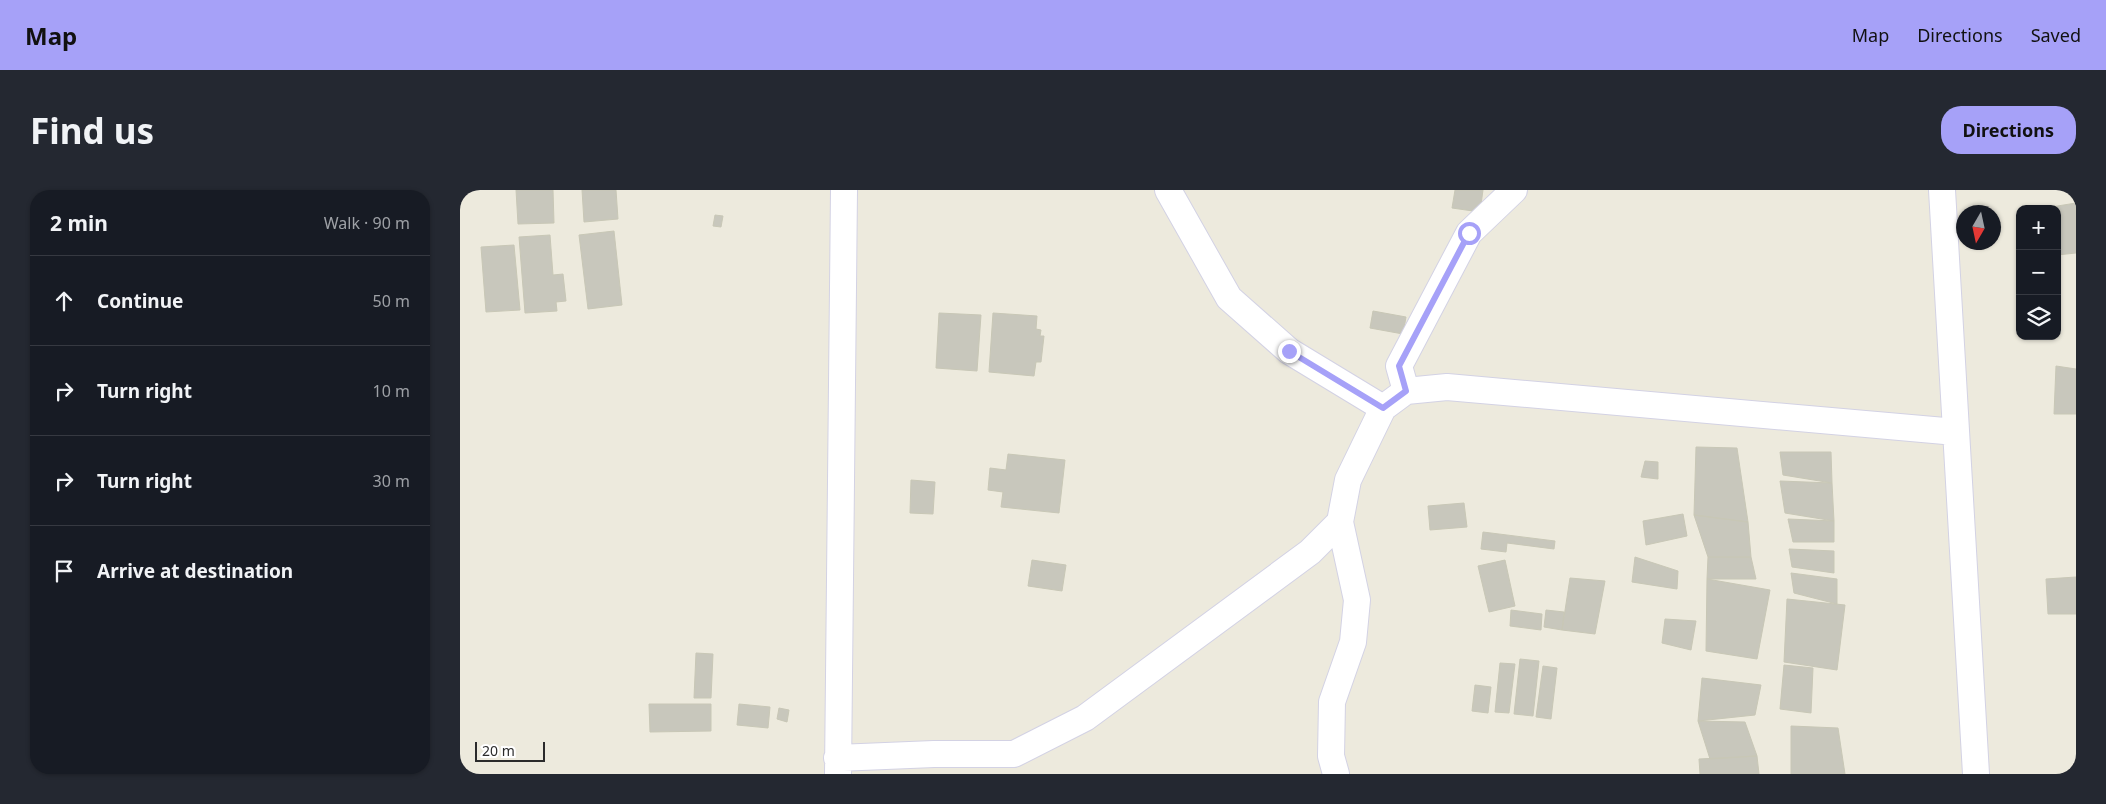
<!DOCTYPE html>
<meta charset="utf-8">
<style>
body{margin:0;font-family:"Noto Sans",sans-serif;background:#242831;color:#f1f3f6}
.controls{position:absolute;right:15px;top:15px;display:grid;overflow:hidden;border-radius:10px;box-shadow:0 1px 4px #0004}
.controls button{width:45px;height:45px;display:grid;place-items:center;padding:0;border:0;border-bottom:1px solid #363941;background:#171b24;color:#f1f3f6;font:25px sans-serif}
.compass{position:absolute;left:1496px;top:15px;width:45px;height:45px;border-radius:50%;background:#171b24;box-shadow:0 1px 4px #0004;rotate:189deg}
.scale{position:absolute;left:15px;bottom:12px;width:70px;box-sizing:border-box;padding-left:5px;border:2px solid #2b2b2b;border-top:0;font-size:14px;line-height:18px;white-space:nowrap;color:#2b2b2b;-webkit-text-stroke:4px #fff;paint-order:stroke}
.stop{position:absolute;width:15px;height:15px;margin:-11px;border:4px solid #a6a1f8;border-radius:50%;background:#fff}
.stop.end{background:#a6a1f8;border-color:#fff;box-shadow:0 1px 5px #0008}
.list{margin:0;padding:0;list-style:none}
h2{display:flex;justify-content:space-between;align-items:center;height:65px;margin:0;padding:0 20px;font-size:21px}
h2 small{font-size:16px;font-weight:400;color:#9ea1a6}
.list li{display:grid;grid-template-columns:32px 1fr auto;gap:15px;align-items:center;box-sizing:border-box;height:90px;padding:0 20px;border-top:1px solid #363941}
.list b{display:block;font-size:19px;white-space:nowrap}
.list em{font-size:16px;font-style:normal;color:#9ea1a6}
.icon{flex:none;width:28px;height:28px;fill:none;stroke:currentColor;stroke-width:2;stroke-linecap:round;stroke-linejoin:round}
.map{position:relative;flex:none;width:1616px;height:584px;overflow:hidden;border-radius:20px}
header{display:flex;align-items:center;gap:30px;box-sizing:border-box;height:70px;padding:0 25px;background:#a6a1f8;color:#111}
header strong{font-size:24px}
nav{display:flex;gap:28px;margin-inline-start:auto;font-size:18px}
.intro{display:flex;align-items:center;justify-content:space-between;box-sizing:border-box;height:120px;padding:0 30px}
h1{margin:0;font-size:35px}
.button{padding:12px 22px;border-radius:20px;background:#a6a1f8;color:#111;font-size:18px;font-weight:700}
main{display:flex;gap:30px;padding:0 30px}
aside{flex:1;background:#171b24;border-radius:20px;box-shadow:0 1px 4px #0004}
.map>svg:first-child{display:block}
</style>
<header>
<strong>Map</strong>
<nav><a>Map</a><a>Directions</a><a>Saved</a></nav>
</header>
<div class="intro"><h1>Find us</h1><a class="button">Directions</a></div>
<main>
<aside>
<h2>2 min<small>Walk · 90 m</small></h2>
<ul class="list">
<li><svg class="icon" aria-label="ahead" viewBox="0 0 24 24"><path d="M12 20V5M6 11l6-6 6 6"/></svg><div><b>Continue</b></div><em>50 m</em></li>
<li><svg class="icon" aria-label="right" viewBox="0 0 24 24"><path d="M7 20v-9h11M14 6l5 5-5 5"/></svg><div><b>Turn right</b></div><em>10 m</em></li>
<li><svg class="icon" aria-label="right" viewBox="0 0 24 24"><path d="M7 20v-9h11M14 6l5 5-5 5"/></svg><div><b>Turn right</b></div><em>30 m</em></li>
<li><svg class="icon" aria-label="arrive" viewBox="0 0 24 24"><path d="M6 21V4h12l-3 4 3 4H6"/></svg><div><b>Arrive at destination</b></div></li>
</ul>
</aside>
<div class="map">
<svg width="1616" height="584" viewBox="0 0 1616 584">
<rect width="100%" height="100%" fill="#edeadd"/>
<!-- building -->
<path fill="#c8c7bc" stroke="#c8c7b6" d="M56,0H93L94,33L58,34Z
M122,0H156L158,29L124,32Z
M995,0H1023L1020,22L992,18Z
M1616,13V63L1597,65V19H1579Z
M255,25L263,26L261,37L253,36Z
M154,41L162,115L128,119L119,45Z
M90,45L93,85L103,84L106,111L96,112L97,121L65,123L59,47Z
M54,55L60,120L26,122L21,57Z
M913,121L946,127L943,144L910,138Z
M479,123L521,125L517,181L476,178Z
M533,123L577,126L576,139L581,140L580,146H584L581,172H576L574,186L529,182Z
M1596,176L1616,179V224H1594Z
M1236,257L1277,258L1288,332L1234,325Z
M1320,262H1371L1372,293L1323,285Z
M548,264L605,270L599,323L541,317L543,302L528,300L530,278L546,280Z
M1185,271L1198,272V289L1181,287Z
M451,290L475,292L473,324L450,323Z
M1320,291L1372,293L1374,331L1325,323Z
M1004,313L1007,337L970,340L968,316Z
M1223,324L1227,346L1186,355L1183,331Z
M1234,325L1288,332L1291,367H1248Z
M1328,329L1374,331V352H1333Z
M1023,342L1095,351L1094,359L1047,353L1046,362L1021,359Z
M1329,359L1374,361V383L1332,377Z
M1175,367L1218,381L1217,399L1172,392Z
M1248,367H1291L1296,389H1247Z
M572,370L606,375L602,401L568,396Z
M1045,370L1055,416L1029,422L1018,376Z
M1331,383L1377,389V414L1334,403Z
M1616,387V424H1588L1586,389Z
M1110,388L1145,391L1135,444L1102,440Z
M1247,389L1310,400L1297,469L1246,461Z
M1327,409L1385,415L1377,480L1324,472Z
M1051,420L1082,424L1081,440L1050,436Z
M1086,420L1104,422L1102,440L1084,437Z
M1205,429L1236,431L1231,460L1202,453Z
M236,463L253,464L251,508H234Z
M1060,469L1079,471L1073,526L1054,524Z
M1040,473L1055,474L1049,523L1035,522Z
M1324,475L1353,478L1351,523L1320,519Z
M1083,476L1097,478L1091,529L1076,527Z
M1242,488L1301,495L1295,525L1238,531Z
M1015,495L1031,497L1028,523L1012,521Z
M189,514H251V541L190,542Z
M279,514L310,517L308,538L277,535Z
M319,518L329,520L327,532L317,529Z
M1238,531L1285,532L1297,566L1250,569Z
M1331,536L1378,538L1385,584H1331Z
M1297,566L1299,584H1240L1239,569Z"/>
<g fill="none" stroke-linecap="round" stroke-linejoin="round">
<defs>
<path id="street" d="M708,0L769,108L829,161L923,218
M1482,0L1516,584
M946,201L939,176L1009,43L1054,0
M377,568L474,564H554L625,528L850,362L880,332
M378,584L384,0
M876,584L871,566L872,512L893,452L897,410L880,332L888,290L923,218L946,201L987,197L1496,242"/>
</defs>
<!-- street casing -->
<use href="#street" stroke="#d3d2e4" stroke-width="28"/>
<!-- street -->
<use href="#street" stroke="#fff" stroke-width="26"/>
</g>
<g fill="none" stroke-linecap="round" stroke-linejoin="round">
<!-- route -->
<path stroke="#a6a1f8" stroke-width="6" d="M829,161L923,218L946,201L939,176L1009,43"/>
</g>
</svg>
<div class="controls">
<button>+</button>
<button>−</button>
<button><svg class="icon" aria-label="layers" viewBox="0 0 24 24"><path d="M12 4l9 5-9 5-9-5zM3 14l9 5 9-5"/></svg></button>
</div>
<svg class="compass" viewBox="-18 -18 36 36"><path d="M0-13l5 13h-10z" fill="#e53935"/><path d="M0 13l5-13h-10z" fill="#9ea1a6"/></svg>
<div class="scale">20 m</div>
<div class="stop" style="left:1009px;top:43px"></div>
<div class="stop end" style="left:829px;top:161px"></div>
</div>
</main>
